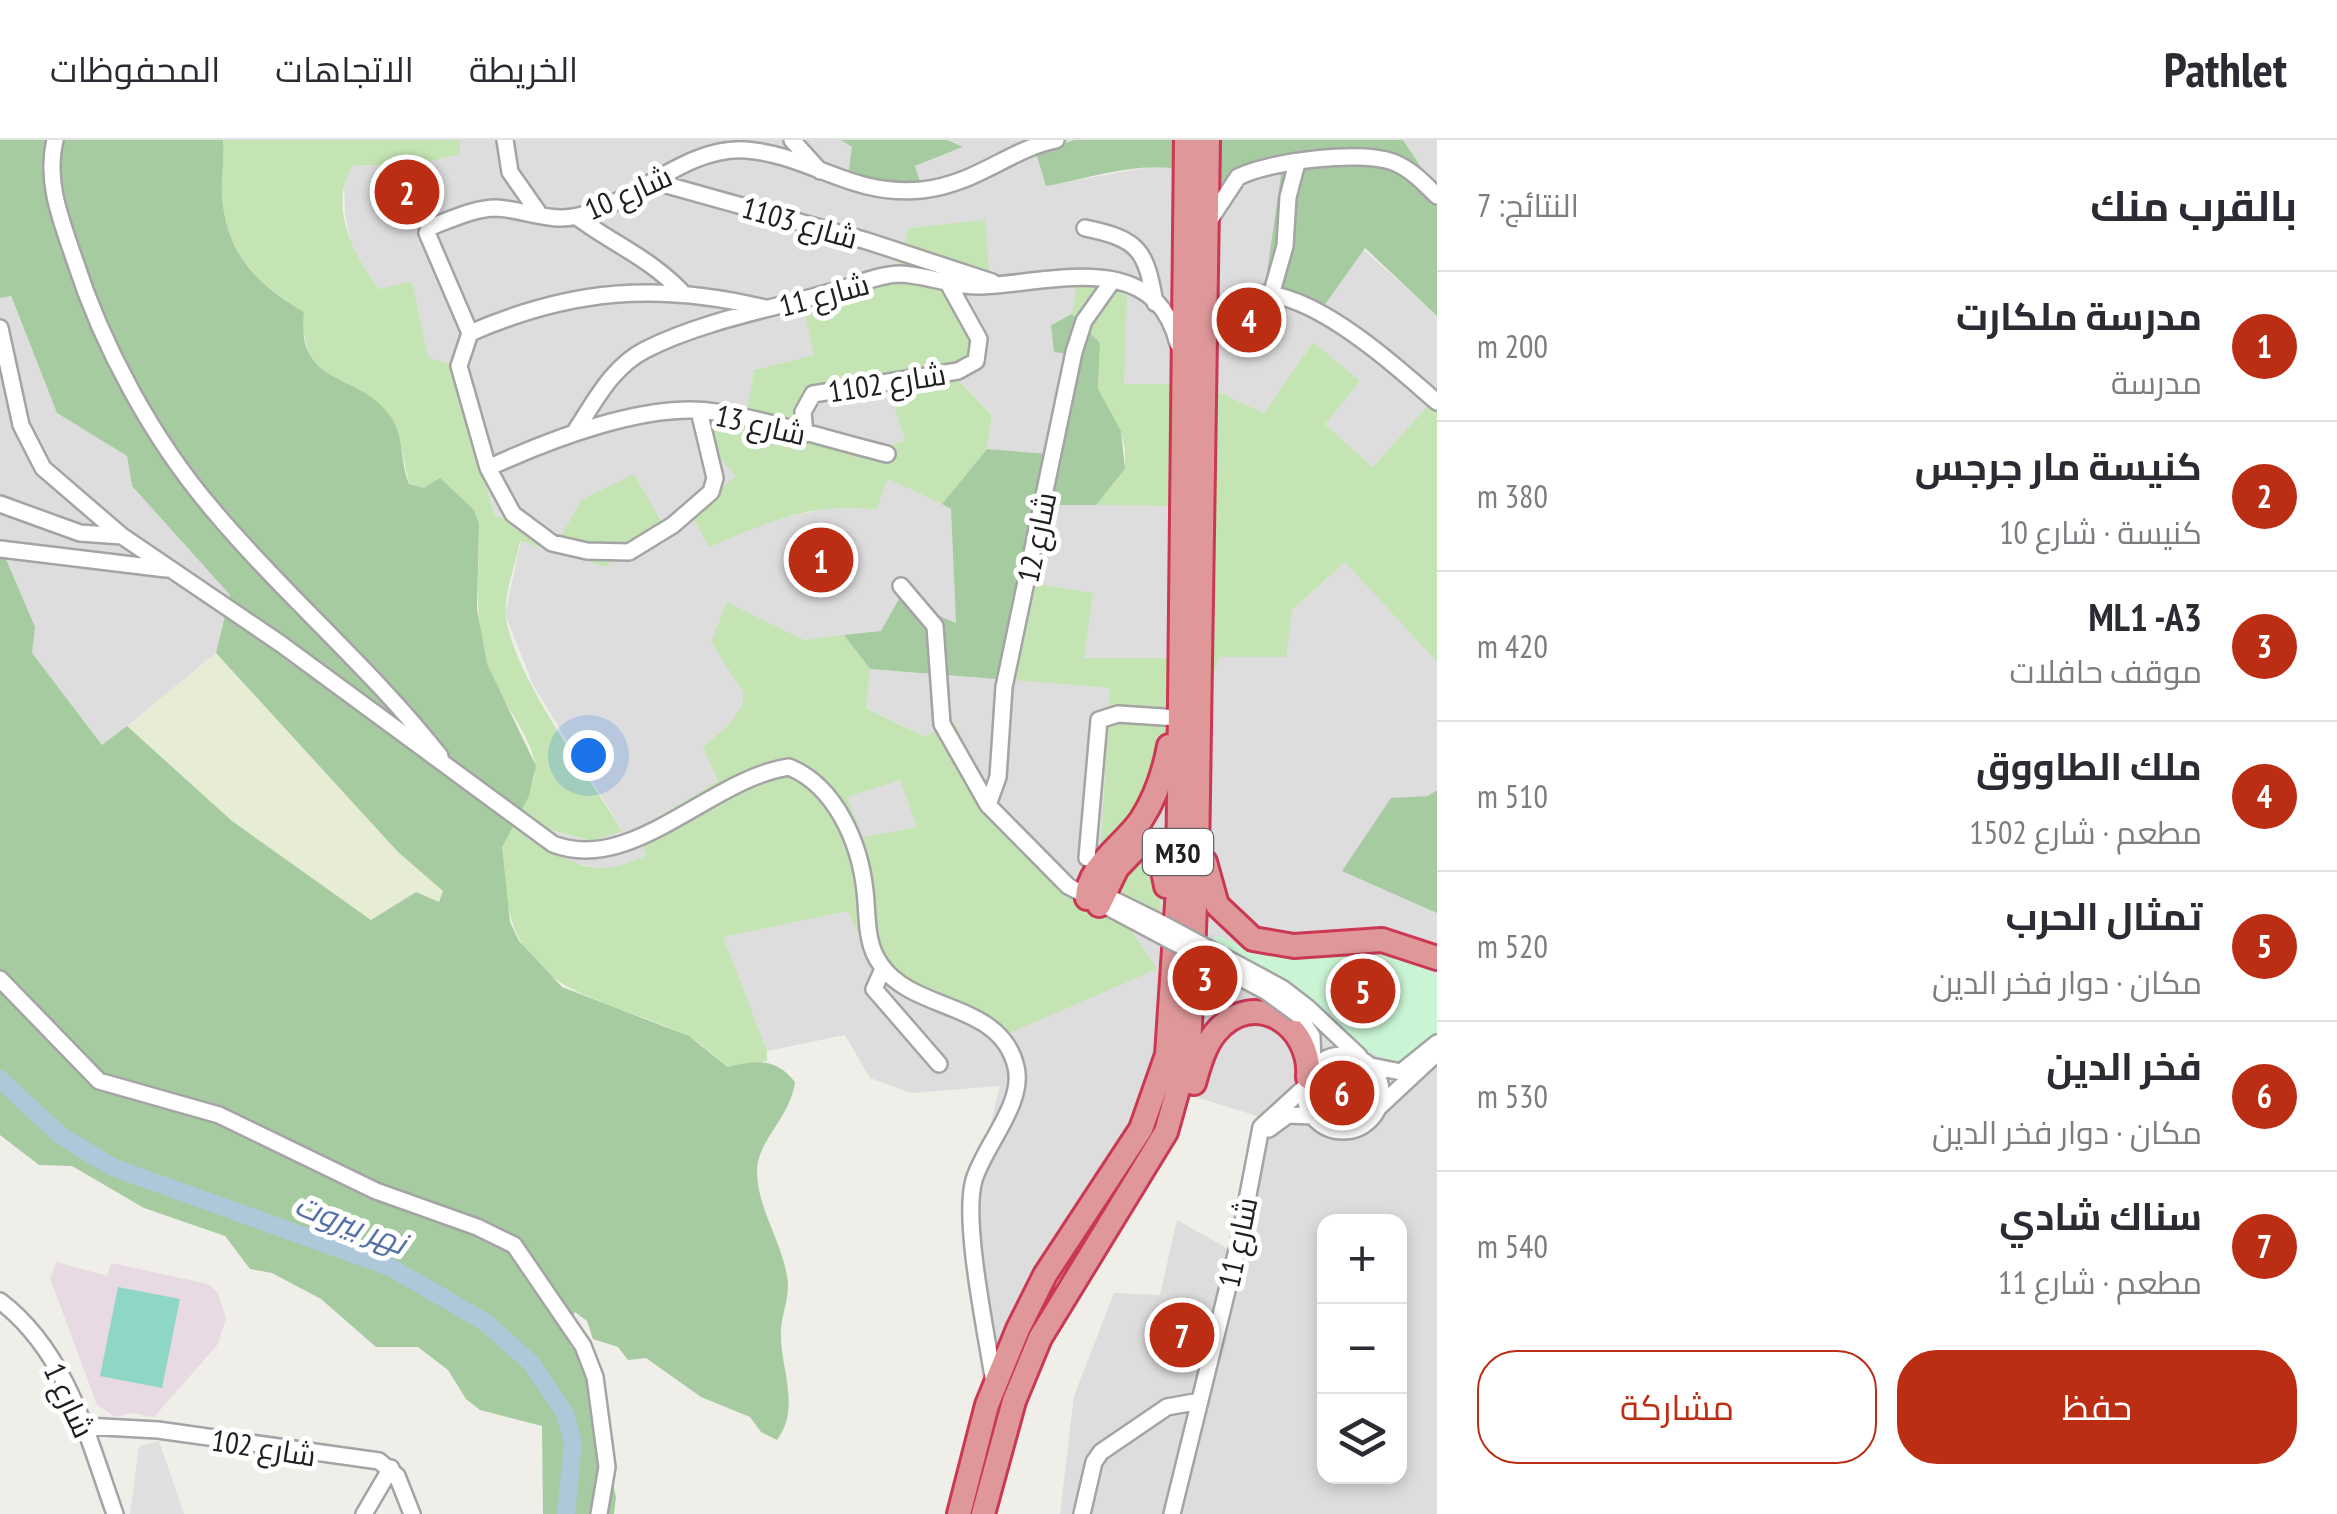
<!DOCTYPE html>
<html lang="ar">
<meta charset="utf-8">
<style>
body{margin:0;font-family:"PT Sans Narrow",Cairo,sans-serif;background:#f2f2f3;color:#2b2b33;direction:rtl}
.controls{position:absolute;right:30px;bottom:30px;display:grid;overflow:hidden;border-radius:20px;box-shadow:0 5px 15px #0003}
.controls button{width:90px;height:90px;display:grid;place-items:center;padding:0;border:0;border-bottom:2px solid #e1e1e2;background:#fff;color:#2b2b33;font:50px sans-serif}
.you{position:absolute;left:588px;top:615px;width:35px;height:35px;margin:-25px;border:8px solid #fff;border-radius:50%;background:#1a73e8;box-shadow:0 0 0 15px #1a73e833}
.badge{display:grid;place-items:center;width:65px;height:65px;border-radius:50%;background:#bc2e14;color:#fff;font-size:32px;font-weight:700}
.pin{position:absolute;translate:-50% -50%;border:5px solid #fff;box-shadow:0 2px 10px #0006}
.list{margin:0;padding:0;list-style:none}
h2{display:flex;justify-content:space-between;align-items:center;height:130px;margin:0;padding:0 40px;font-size:42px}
h2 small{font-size:32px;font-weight:400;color:#7c7c81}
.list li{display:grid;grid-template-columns:65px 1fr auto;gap:30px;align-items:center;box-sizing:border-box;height:150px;padding:0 40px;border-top:2px solid #e1e1e2}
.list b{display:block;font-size:38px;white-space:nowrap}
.list p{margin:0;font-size:32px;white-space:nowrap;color:#7c7c81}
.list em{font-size:32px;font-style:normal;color:#7c7c81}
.actions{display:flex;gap:20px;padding:30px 40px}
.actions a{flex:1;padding:22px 0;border:2px solid #bc2e14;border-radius:40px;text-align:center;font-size:35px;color:#bc2e14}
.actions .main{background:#bc2e14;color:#fff}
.icon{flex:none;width:55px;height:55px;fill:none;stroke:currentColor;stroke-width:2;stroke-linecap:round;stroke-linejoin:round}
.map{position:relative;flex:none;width:1437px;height:1374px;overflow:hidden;direction:ltr}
header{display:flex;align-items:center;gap:60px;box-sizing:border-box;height:140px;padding:0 50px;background:#fff;border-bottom:2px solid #e1e1e2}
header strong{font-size:48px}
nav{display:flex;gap:55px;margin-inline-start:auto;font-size:35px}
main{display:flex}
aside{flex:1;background:#fff}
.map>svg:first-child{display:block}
</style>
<header>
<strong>Pathlet</strong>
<nav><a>الخريطة</a><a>الاتجاهات</a><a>المحفوظات</a></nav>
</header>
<main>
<aside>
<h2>بالقرب منك<small>النتائج: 7</small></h2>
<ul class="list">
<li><span class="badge">1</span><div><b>مدرسة ملكارت</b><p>مدرسة</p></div><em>200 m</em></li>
<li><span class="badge">2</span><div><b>كنيسة مار جرجس</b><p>كنيسة · شارع 10</p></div><em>380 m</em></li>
<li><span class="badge">3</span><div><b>ML1 -A3</b><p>موقف حافلات</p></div><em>420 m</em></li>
<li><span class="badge">4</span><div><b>ملك الطاووق</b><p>مطعم · شارع 1502</p></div><em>510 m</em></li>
<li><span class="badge">5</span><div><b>تمثال الحرب</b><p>مكان · دوار فخر الدين</p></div><em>520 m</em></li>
<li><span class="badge">6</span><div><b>فخر الدين</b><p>مكان · دوار فخر الدين</p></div><em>530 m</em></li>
<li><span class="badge">7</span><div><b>سناك شادي</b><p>مطعم · شارع 11</p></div><em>540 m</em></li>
</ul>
<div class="actions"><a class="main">حفظ</a><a>مشاركة</a></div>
</aside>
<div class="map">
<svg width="1437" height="1374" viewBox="0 0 1437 1374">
<rect width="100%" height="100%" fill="#f0eee8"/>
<!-- residential -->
<path fill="#dedddd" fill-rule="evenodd" d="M460,0H841L922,46L915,26L962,8L947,0H1074L1036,15L1046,46L1154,26L1199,32L1216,47L1260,35H1281L1437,176V255L1373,327L1325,284L1312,203L1264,273L1201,244H1123L1127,156L1076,145L1072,174L1051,185L1070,214L1060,316L987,309L992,274L955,237L952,157L985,81L909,88L892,142L814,215L754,230L736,336L710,406L773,380L844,365L875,370L888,339L951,368L956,483L804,500L712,502L743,552L744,561L737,576L703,607L719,641L636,690L648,715L613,731L574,723L527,695L530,684L591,701L622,690L533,545L505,474L521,401L605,427L563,395L495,376L449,224L428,218L412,141L379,149L353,114L345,74L344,39L353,25L412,26L459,14Z
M1403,0H1437V51L1430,41Z
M10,155L57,273L127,316L132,346L230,455L216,513L103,606L31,513L35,487L0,405V158Z
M888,243L905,300L883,308L805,290L804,257Z
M1052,365H1170L1172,518H1084L1031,443Z
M1346,421L1437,522V1374H1060L1074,1256L1114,1153L1160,1155L1177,1080L1242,1117L1257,976L1186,954L997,1254L968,1142L974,1053L1000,946L911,953L870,938L845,895L767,911L722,797L848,771L861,801L1157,830L1126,783L1015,691L970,623L956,584L923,596L865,567L870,529L1110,548L1102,703L1191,611L1219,517L1292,470ZM1324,1082H1400V1336H1324Z
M900,640L918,687L863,697L846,657Z"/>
<!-- industrial -->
<path fill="#e8dae3" d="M57,1122L107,1136L111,1123L208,1144L218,1153L226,1178L218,1204L154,1277L130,1273L116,1277L97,1265L50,1138Z"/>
<!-- farmland -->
<path fill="#e7ecd5" d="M216,513L398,712L444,751L439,762L415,752L371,780L232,681L127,586Z"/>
<!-- grass -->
<path fill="#c4e4b3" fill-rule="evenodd" d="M223,0H460V14L412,26L353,25C327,66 354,116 379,149L412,141L428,217L449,224L495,376L562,395L581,360L634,334L663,385L605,427L520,401C516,424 503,456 506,478C516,540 589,636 622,691L591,701L530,684L527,696C576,724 593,741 647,715L636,690L718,641L703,607C719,591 745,577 743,552L711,502L727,462L804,500L844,495L870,529L866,568L923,596L956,584L990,660L1059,731L1126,783L1157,829L1007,894L896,849L861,801L848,771L723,797L767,911V921L729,927C715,917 702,903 686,895C582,848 504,854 502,712C502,683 534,660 535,629C536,600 496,556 487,526C474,480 479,432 479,384L424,348L409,344L401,306L367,255L335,240L310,219L302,187L304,172C256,142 226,114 222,55C221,37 225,18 223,0ZM900,640L917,687L863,697L847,657Z
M985,80L990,141L964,133L952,157L982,214L955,237L992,275L987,309L942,364L888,339L876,370C817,360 763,384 709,407L690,372L736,336L714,311L709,274L747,270L754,230L814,215L803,164L892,142L909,88ZM887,243L905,300L883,308L806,290L804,257Z
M1101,141L1127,156L1124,244H1201L1264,273L1313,202L1360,241L1325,284L1373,327L1437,255V522L1345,422L1292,470L1286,517H1219L1191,611L1101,704L1110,548L996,539L1031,443L1093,453L1084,518H1172L1170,366L1096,365L1125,329V310L1121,291L1098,250L1100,203L1072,174L1076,145Z
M1144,711L1161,737L1160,776C1117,753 1105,751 1144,711Z"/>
<!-- forest -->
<path fill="#a6cba0" d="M0,0H223C225,18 221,37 222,55C226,114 256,143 304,172C295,249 360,231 391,277C404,296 400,322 409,344L424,348L440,338L474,370L479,384L477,469L487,524L536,626L529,656L502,707L510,782L519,801L562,847L689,896L728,927C757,920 776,918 795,942C790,979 756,1001 757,1033C758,1069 781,1100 787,1136C790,1152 785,1165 782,1181C775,1220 804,1264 777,1300L761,1292L750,1277L701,1257L646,1218L628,1220L618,1207L593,1199L587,1181L575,1172L565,1191L571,1207L584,1215L616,1357L614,1374H543L542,1286L480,1270L466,1259L448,1230L418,1207H376L321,1159L272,1133L250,1129L225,1096L144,1068L72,1026L39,1025L0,995V405L35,487L32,513L102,605L127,586L232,681L371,780L416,752L439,762L443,751L398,712L216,513L230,455L132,346L127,316L57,273L11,156L0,158Z
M841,0H947L963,7L915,26L922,47L848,37L852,7Z
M1074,0H1403L1437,51V176L1365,108L1319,173L1264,153L1281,35H1260L1216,47C1172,8 1099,37 1046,46L1036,14Z
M1072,174L1100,203L1098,249L1121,291L1125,329L1096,365H1052L1031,443L996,539L870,529L844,495L881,491L899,459L956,483L951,369L942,364L987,309L1060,315L1069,214L1054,212L1051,185Z
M1437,650V773L1342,731L1391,658L1428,656Z"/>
<!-- park -->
<path fill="#caf5d4" d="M1216,796C1234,800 1248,814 1267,816C1322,822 1391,798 1437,836V892L1405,920L1392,922L1371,913L1299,851L1208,802Z"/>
<!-- pitch -->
<path fill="#8ed7c6" d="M118,1147L180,1159L162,1248L100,1236Z"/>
<!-- parking -->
<path fill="#e0e0e0" d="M159,1301L184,1374H130L139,1306Z"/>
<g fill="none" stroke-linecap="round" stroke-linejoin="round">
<!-- river -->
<path stroke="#acc8d9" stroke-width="18" d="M0,939L60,995L112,1027L390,1127L485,1182L531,1223L565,1273L573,1303L566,1374"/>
<defs>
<path id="minor" d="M55,0C45,41 61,80 74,118C102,206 153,300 213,370C285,456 371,528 440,616
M505,0L510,32L540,75
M792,0L820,31
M656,42L867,101L992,142
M577,77C613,104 648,117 681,151
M1209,81L1238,37C1269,21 1361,10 1393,22C1411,29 1424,43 1437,56
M1085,88C1139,99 1146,110 1155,163
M1271,155L1285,106L1288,57L1297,23
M0,188L21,285L43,328L122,396L281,504L553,704C632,735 711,638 789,627C836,646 860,704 865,751C868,776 865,804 881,825C914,873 1001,861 1016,927C1025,963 984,1006 974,1040C962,1081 987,1196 994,1243
M470,193L427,93L430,87C450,80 474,68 496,68C523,69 550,83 578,76C636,63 685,6 746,10C811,15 850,57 922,50C977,44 1010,9 1056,0
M470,193L459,226L488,328L513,374L552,403L587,411L629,412L673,385L711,352L715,338L699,271
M470,193C571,149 658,142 765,168
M1209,193C1250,87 1393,225 1437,262
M576,290C595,261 612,227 645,210C702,181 771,169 834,151C854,146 879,134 900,134C927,135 953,147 982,146C1051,143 1155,108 1178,204
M805,294L803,272L813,254L958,231L976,221L979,199L949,145
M488,328C549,300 648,261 716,272C773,281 830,300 887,314
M0,364L80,393L122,396
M0,409L166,429
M901,446L935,486L942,584L988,665L1068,746L1160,795
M988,665L998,637L1004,547L1074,212L1084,181L1113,140
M1087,718L1099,580L1118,574L1178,578
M1098,752L1163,784
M883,829L874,849L939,924
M0,839L99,941L219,975L376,1051L477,1087L514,1105L583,1206L595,1237L607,1327L599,1374
M1308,868L1359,916
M1297,874L1312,896L1313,925
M1305 953a38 38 0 1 1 76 0a38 38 0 1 1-76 0Z
M1371,926L1401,932L1437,903
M1377,969L1437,913
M1269,989L1288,975L1313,976
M0,1161C67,1212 88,1298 115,1374
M85,1286L158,1290L379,1321L397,1336L412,1374
M364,1374L391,1328
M1082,1374L1094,1322L1101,1312L1167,1267L1200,1261
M1172,1374L1239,1102L1261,987L1306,946"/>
<path id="highway" d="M1205,722L1217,765L1253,799L1294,806L1382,800L1437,818
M1087,758C1087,727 1124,705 1141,680C1156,657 1164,633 1169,606
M1099,765L1117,728L1140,704L1159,711L1166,746
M1194,943C1199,926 1204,906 1216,892C1254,847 1312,885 1308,937
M959,1374L987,1265L1018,1189L1045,1135L1141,989L1167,915L1178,749L1186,0
M983,1374L1014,1261L1040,1198L1166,992L1189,910L1197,718L1208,0"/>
</defs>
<!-- minor casing -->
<use href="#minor" stroke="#a4a4a4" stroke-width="20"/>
<!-- highway casing -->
<use href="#highway" stroke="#ca3854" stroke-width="28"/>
<!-- minor -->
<use href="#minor" stroke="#fff" stroke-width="15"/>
<!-- highway -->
<use href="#highway" stroke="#df979a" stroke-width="22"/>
<defs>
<path id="minor-bridge" d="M1163,784L1282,848L1308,868
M1160,795L1267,852L1297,874"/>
</defs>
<!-- minor-bridge casing -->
<use href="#minor-bridge" stroke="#a4a4a4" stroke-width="20" stroke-linecap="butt"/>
<!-- minor-bridge -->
<use href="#minor-bridge" stroke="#fff" stroke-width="15"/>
</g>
<g text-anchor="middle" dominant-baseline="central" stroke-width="10" stroke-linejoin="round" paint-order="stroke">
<!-- shield labels -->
<rect fill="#fff" stroke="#636363" stroke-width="2.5" x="1143" y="689" width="70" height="46" rx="8"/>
<g font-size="28" font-weight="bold" fill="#202020">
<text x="1178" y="712">M30</text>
</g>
<!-- street labels -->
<g font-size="30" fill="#202020" stroke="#fff">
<text transform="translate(628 52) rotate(-24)">شارع 10</text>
<text transform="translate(800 82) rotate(16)">شارع 1103</text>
<text transform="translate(824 154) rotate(-15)">شارع 11</text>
<text transform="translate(887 242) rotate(-9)">شارع 1102</text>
<text transform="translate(761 284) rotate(13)">شارع 13</text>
<text transform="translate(1036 397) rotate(-78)">شارع 12</text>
<text transform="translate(1237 1102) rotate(-78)">شارع 11</text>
<text transform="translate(70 1260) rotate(65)">شارع 1</text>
<text transform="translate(264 1307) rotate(9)">شارع 102</text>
</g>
<!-- water labels -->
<g font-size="32" font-style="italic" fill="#5571a7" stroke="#fff">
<text transform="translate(351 1083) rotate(21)">نهر بيروت</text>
</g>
</g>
</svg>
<div class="controls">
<button>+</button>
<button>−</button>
<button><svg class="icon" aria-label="layers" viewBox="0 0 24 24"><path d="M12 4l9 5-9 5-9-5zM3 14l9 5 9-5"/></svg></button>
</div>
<div class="you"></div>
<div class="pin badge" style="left:821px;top:420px">1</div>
<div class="pin badge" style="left:407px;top:52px">2</div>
<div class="pin badge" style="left:1205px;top:838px">3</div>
<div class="pin badge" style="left:1249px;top:180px">4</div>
<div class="pin badge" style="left:1363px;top:851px">5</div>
<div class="pin badge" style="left:1342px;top:953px">6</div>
<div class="pin badge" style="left:1182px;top:1195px">7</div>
</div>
</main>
